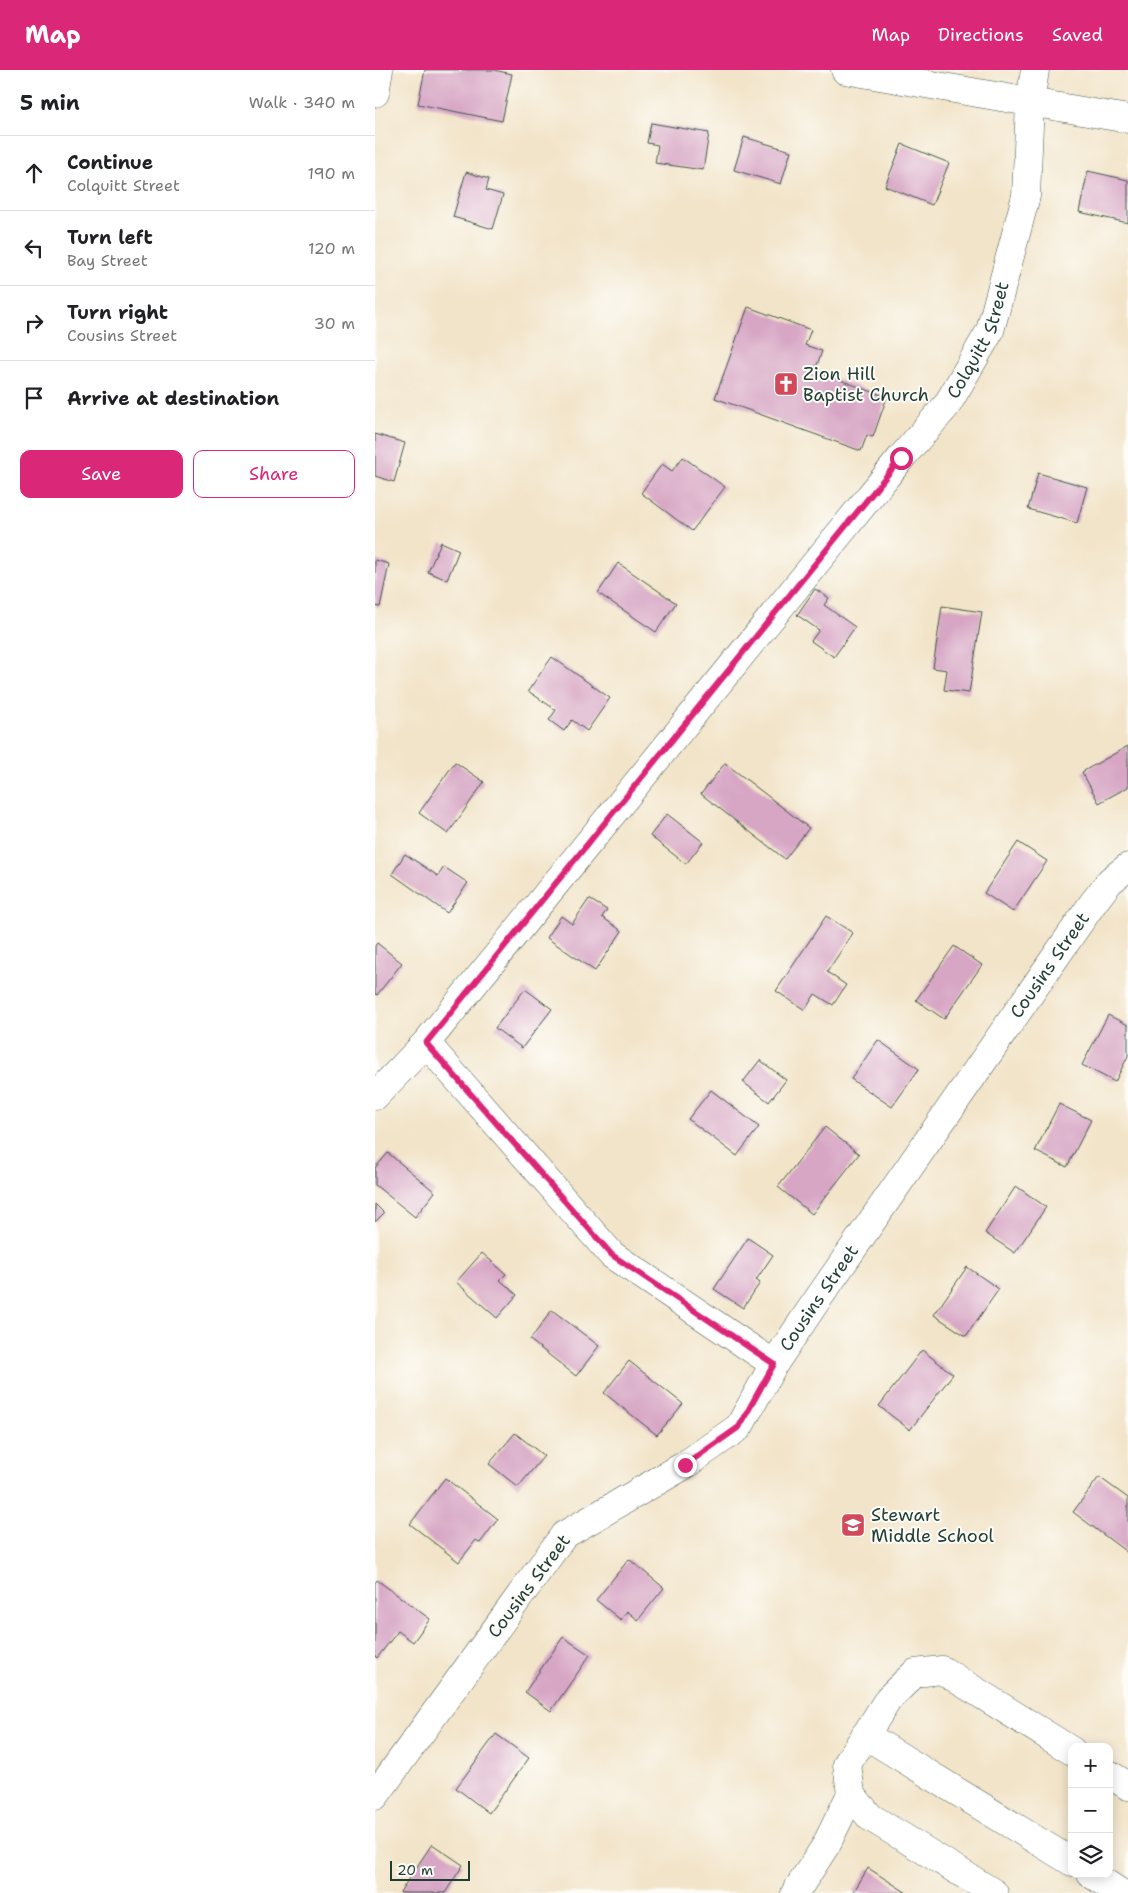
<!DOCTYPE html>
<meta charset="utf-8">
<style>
body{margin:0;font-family:"Shantell Sans",sans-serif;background:#f2f2f2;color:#202124}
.controls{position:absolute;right:15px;bottom:15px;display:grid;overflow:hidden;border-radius:10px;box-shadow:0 2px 12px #0003}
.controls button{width:45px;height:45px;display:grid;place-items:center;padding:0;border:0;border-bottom:1px solid #e0e0e0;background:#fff;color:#202124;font:25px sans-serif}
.scale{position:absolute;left:15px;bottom:12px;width:80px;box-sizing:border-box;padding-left:5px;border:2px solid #1f3d34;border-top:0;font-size:14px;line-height:18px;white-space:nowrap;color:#1f3d34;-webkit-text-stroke:4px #fdfcf7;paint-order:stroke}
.stop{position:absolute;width:15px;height:15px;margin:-11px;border:4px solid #db2777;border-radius:50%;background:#fff}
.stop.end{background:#db2777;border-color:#fff;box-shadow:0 1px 5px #0008}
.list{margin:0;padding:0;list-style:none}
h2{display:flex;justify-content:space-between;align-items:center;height:65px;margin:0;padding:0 20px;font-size:21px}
h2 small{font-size:16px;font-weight:400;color:#757577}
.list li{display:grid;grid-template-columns:32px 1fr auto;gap:15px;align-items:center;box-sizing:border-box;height:75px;padding:0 20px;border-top:1px solid #e0e0e0}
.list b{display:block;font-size:19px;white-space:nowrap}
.list p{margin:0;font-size:16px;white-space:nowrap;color:#757577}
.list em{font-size:16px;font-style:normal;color:#757577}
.actions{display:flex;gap:10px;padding:15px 20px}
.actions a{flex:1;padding:11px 0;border:1px solid #db2777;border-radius:10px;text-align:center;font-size:18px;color:#db2777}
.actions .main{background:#db2777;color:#fff}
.icon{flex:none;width:28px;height:28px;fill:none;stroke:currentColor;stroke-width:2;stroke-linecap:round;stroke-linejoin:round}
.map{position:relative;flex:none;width:753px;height:1823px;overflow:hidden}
header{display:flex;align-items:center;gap:30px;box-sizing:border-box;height:70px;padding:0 25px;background:#db2777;color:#fff}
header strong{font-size:24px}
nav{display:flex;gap:28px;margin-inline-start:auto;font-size:18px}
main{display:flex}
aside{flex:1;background:#fff}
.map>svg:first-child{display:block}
</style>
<header>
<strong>Map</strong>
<nav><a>Map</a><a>Directions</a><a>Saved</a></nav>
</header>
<main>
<aside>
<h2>5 min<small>Walk · 340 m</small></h2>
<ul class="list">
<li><svg class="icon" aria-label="ahead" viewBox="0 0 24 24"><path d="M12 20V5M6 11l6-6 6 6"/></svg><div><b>Continue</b><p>Colquitt Street</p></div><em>190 m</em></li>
<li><svg class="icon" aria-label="left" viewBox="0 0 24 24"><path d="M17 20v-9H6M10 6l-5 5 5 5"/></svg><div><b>Turn left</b><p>Bay Street</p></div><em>120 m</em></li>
<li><svg class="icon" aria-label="right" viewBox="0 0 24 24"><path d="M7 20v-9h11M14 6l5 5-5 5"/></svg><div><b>Turn right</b><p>Cousins Street</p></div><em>30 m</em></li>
<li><svg class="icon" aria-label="arrive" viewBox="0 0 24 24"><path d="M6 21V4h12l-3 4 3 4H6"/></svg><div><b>Arrive at destination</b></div></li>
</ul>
<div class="actions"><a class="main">Save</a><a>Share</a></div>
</aside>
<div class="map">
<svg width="753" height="1823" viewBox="0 0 753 1823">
<rect width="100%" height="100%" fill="#fdfcf7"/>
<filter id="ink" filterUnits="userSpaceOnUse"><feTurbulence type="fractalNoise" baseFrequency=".02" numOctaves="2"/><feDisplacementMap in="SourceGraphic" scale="10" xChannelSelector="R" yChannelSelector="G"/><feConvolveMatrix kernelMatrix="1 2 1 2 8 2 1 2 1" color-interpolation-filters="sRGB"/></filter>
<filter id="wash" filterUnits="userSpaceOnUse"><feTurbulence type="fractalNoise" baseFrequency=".0096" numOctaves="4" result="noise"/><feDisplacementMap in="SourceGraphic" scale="20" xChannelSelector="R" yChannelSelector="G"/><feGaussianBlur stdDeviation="1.12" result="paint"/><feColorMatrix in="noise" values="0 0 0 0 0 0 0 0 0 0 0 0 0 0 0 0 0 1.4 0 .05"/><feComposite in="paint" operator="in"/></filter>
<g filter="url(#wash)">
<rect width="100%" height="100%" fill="#f2e4c9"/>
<g id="blocks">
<!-- building -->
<path fill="#d7a6c5" d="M50,0H119L137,4L127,51L43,34Z
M276,53L334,63L328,100L280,93L283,75L272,73Z
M369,67L416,81L406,114L359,100Z
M527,74L574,93L557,135L510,116Z
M713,101L753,110V153L704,142Z
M91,102L114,109L111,120L128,125L118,159L78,147Z
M373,237L436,260L430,275L447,281L440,301L512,327L498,367L492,365L486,381L340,328Z
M0,364L30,373L19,412L0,406Z
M308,387L350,417L317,461L266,423L287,394L297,401Z
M663,403L712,417L702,453L653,439Z
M66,472L84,480L72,510L53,502Z
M0,490L14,494L5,537L0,536Z
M243,493L301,533L281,562L223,523Z
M440,519L454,528L449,535L480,557L459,587L436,571L444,560L422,545Z
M567,536L607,542L594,623L569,620L572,600L558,598Z
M177,587L235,628L212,661L197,650L189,661L174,650L181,640L153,621Z
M753,676V717L724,733L707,702Z
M80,692L109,712L73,764L44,743Z
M350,693L434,758L410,789L326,724Z
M292,744L328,772L311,794L275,766Z
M643,772L672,791L638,842L609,823Z
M30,784L63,806L69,797L93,813L72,843L17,804Z
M214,829L232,840L227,847L247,861L220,901L172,868L186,846L197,854Z
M451,846L478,863L452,902L471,915L458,935L440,924L430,940L401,921Z
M2,873L27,893L2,925L0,923V876Z
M579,876L607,895L569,949L541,930Z
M150,919L177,939L147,978L120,958Z
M733,945L753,955V986L740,1012L707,995Z
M503,970L544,999L517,1037L476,1009Z
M385,990L411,1010L394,1032L368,1012Z
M336,1020L384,1057L362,1086L313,1049Z
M684,1034L716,1050L692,1097L660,1081Z
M450,1057L484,1084L437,1144L403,1117Z
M13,1083L60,1122L40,1147L0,1115V1098Z
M641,1116L671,1137L640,1183L610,1163Z
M0,1134L9,1143L0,1152Z
M373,1168L398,1185L381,1210L385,1213L368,1238L339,1219Z
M107,1183L131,1204L125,1210L142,1225L122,1248L81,1212Z
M592,1197L624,1219L591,1266L559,1245Z
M177,1240L224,1276L201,1306L155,1270Z
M547,1280L578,1304L535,1360L504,1336Z
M254,1291L308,1334L282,1365L229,1323Z
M140,1363L169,1386L143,1417L114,1394Z
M724,1407L753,1428V1483L698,1442Z
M70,1408L123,1449L105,1473L101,1470L84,1492L35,1454Z
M254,1489L289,1518L263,1550L252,1541L246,1550L221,1530Z
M2,1510L55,1549L38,1572L23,1561L2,1588L0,1586V1513Z
M188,1567L215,1585L176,1641L150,1622Z
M121,1664L154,1688L114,1743L81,1718Z
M57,1774L88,1795L70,1823H26L25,1822Z
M493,1798L532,1823H478Z"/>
</g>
</g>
<g filter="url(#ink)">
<use href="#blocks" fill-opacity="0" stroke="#3f564a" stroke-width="1"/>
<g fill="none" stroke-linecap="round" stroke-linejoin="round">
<defs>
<g id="minor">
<path d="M470,0L753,49"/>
<path d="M0,23L4,0"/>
<path d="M51,973L237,1185L399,1294"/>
<path id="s1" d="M0,1026L51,973L526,388L572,335L615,261L651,126L655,32L660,0"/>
<path d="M490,1665L697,1792"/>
<path d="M734,1704L753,1716"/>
<path id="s2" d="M0,1726L189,1465L310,1395L364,1357L399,1294L438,1236L718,833L735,811L753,797"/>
<path d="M716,1804L746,1823"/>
<path d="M420,1823L451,1775L476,1724"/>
<path d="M619,1823L495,1747L476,1724L472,1694L514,1628L540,1603L567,1600L697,1681"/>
</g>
</defs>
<!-- minor casing -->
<use href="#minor" stroke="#3f564a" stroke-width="29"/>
<!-- minor -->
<use href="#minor" stroke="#fff" stroke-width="28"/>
</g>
</g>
<g fill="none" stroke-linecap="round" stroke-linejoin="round" filter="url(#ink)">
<!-- route -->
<path stroke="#db2777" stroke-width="6" d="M310,1395L364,1357L399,1294L237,1185L51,973L526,388"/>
</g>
<!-- icons -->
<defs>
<symbol id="church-square" viewBox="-11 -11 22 22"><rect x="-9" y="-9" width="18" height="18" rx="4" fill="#d1495b" stroke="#fdfcf7"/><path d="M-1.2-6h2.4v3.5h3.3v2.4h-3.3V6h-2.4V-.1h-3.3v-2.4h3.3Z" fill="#fff"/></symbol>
<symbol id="school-square" viewBox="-11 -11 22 22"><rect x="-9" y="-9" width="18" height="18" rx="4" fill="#d1495b" stroke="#fdfcf7"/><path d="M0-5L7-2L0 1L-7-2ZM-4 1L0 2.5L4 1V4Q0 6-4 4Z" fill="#fff"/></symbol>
</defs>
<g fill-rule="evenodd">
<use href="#church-square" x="397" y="300" width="28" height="28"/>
<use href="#school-square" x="464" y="1441" width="28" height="28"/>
</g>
<g text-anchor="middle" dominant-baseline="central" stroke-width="4" stroke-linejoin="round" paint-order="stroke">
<!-- street labels -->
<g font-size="18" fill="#1f3d34" stroke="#fdfcf7">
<text stroke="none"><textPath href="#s1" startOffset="970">Colquitt Street</textPath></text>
<text stroke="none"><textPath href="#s2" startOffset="1085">Cousins Street</textPath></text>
<text stroke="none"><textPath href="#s2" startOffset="680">Cousins Street</textPath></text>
<text transform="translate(154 1516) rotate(-53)">Cousins Street</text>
</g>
<!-- poi labels -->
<g font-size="18" fill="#1f3d34" stroke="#fdfcf7" text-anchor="start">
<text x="428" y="304">Zion Hill<tspan x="428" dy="21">Baptist Church</tspan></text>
<text x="496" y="1445">Stewart<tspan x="496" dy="21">Middle School</tspan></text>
</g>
</g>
</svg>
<div class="controls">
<button>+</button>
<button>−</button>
<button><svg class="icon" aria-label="layers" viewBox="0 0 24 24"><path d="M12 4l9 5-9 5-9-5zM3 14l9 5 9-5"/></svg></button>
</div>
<div class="scale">20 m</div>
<div class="stop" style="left:526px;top:388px"></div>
<div class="stop end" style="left:310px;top:1395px"></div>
</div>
</main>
